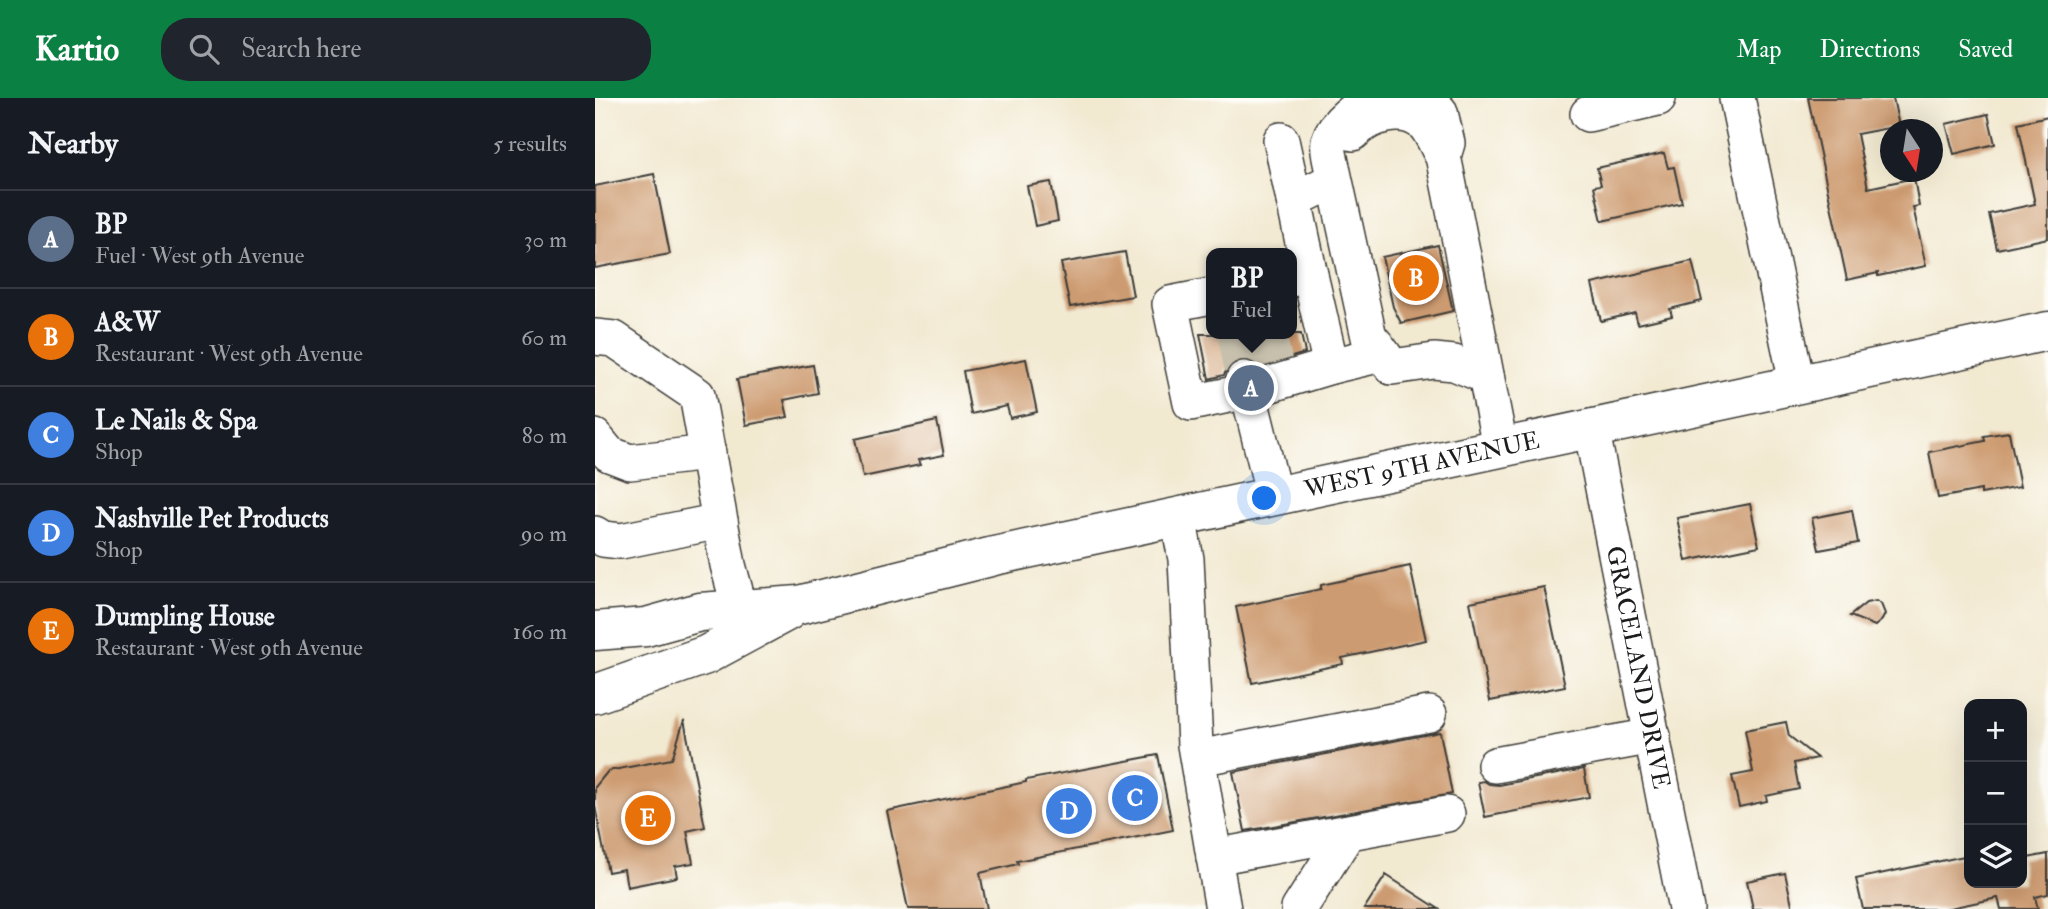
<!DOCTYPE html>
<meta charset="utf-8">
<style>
body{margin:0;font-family:"IM FELL Double Pica",serif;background:#20242c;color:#f1f3f6}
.controls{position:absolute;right:21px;bottom:21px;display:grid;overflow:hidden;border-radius:14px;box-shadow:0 7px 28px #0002}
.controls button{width:63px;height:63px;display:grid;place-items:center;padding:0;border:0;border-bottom:2px solid #363941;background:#171b24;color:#f1f3f6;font:35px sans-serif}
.compass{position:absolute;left:1285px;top:21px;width:63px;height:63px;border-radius:50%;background:#171b24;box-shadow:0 7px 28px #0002;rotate:168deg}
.you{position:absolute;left:670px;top:401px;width:24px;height:24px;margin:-18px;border:5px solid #fff;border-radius:50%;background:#1a73e8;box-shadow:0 0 0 10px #1a73e833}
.badge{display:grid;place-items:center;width:46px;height:46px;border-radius:50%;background:#0b8043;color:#fff;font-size:23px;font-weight:700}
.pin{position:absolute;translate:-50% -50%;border:4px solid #fff;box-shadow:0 2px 7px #0006}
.popup{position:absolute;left:611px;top:150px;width:91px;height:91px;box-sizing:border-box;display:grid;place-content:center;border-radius:14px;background:#171b24;filter:drop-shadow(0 2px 5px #0005);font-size:23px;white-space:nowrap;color:#9ea1a6}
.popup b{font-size:26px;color:#f1f3f6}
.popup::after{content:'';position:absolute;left:50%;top:100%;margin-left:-14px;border:14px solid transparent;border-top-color:#171b24}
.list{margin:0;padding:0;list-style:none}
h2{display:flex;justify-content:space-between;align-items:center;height:91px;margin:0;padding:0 28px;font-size:30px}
h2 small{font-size:23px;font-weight:400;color:#9ea1a6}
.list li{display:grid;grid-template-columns:46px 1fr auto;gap:21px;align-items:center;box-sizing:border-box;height:98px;padding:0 28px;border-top:2px solid #363941}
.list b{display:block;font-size:26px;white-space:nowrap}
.list p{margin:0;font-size:23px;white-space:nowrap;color:#9ea1a6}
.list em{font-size:23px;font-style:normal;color:#9ea1a6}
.icon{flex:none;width:38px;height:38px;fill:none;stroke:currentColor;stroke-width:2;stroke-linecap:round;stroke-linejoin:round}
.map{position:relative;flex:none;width:1453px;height:811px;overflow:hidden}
header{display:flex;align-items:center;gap:42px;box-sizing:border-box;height:98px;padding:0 35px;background:#0b8043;color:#fff}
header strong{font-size:33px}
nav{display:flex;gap:38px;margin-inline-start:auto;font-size:24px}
.search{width:490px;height:63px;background:#20242c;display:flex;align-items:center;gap:18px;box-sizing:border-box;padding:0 24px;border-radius:28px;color:#9ea1a6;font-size:26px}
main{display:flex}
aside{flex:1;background:#171b24}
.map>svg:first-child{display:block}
</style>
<header>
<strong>Kartio</strong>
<div class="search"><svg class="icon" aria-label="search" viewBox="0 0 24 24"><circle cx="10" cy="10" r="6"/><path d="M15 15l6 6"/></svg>Search here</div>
<nav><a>Map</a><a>Directions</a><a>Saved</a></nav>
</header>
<main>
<aside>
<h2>Nearby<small>5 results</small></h2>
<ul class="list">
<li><span class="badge" style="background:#5c6f8a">A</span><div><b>BP</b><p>Fuel · West 9th Avenue</p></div><em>30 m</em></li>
<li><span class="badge" style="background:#e8710a">B</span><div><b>A&amp;W</b><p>Restaurant · West 9th Avenue</p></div><em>60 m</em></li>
<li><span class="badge" style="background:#3f7fe0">C</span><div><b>Le Nails &amp; Spa</b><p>Shop</p></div><em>80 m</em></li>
<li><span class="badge" style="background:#3f7fe0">D</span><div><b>Nashville Pet Products</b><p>Shop</p></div><em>90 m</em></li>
<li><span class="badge" style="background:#e8710a">E</span><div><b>Dumpling House</b><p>Restaurant · West 9th Avenue</p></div><em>160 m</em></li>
</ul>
</aside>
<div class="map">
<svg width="1453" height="811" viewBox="0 0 1453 811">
<rect width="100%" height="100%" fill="#fdfcf7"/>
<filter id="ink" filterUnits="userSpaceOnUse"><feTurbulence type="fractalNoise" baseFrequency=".0143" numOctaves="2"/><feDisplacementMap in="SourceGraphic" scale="14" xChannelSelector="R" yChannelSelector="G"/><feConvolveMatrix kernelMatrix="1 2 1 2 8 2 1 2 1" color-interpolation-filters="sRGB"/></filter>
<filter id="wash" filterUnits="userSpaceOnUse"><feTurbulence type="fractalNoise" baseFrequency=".00686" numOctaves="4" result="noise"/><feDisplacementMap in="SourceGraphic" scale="28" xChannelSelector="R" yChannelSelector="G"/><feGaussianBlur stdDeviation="1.57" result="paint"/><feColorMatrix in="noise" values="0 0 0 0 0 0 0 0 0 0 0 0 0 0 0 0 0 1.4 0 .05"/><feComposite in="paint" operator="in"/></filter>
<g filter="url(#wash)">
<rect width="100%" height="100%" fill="#f2e9d1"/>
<g id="blocks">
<!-- building -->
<path fill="#cd9b71" d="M1213,0H1298L1304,28L1262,36L1273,90L1319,80L1324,108L1318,109L1331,168L1283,178V175L1252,182Z
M1393,16L1400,46L1359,56L1351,26Z
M1453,18V140L1402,151L1394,116L1440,106L1423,25Z
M1069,55L1073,70L1079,69L1087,105L1007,123L999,88L1006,87L1002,70Z
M59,76L75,156L0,170V88Z
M456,84L463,123L440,128L432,88Z
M843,147L858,213L806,225L798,209L787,159Z
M530,154L538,198L475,209L466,165Z
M1097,163L1107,203L1075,211L1077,218L1043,226L1040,215L1006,223L997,186Z
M605,236H706L710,255L664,269L654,262H643L634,267L629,277L614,281Z
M431,261L442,314L415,320L412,308L376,316L368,273Z
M218,267L223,295L189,302L193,319L151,327L142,281Z
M342,323L349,357L323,362L325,367L268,379L260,341Z
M1414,334L1425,389L1386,396V392L1343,400L1334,354L1390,343L1389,338Z
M1155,406L1164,448L1091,463L1082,420Z
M1257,412L1263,445L1224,452L1217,420Z
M815,468L831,542L747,560L748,566L657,585L641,509L726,491V487Z
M949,489L970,588L895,603L875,504Z
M1281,503L1286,506L1290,516L1287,522L1280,528L1255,518L1271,505Z
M89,622L110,729L92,733L98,765L80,768L82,779L32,789L29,771L13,774L0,708V689L13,673L77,661Z
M1191,624L1194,638L1222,660L1199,665L1204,691L1171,698L1172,703L1144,709L1137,678L1158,674L1150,632Z
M845,634L857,696L650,733L638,674Z
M563,657L578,732L422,763L423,766L385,775L392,811H313L292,713L431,684V682Z
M989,671L994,699L890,719L883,684L889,683L894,686L904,687Z
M1453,756V796L1440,799L1443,811H1406L1403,800L1350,811H1268L1261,781L1374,757V785H1427V761Z
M1190,775L1198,811H1158L1152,783Z
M791,777L844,811H769Z"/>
</g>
</g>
<g filter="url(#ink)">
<use href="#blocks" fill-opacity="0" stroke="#3c3b37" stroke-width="2"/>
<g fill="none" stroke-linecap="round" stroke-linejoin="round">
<!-- minor-tunnel -->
<path stroke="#c7c0ad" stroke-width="35" stroke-dasharray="35 18" stroke-linecap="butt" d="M640,236L649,281
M674,236L682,274"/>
<defs>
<g id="minor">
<path d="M781,0C763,7 740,23 734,43C733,48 734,55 735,60L774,239C784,248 789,258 797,269L839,263L859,265L891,278"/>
<path d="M831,0L845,14L852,45L848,58C868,155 886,252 905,349"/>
<path d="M1142,0L1202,285"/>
<path d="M993,16L1063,0"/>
<path d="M758,35C774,18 809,7 829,26C836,33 841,46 846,55"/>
<path d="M686,42L699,102"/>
<path d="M715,177L699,102L739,82"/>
<path d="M696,181L715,177L736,268"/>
<path d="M616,198L575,206L596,305L653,293L649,281"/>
<path d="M0,239L19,241L102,297L133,467L145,511"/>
<path id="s1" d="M996,329L1091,811"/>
<path d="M0,339L14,356L35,364L113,355"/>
<path d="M679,398L653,293L736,268L787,256"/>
<path d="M583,419L591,461L600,647L628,811"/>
<path d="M0,436L8,441L26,443L125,423"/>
<path d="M603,660L834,616"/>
<path d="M900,667L1058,638"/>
<path d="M619,759L852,716"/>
<path d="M704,811L753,734"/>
</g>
<g id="major">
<path id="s2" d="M0,533L51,529L105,514L204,507L399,458L1453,233"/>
<path d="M0,596L111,557L193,513"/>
</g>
</defs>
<!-- minor casing -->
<use href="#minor" stroke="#3c3b37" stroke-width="38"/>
<!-- major casing -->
<use href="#major" stroke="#3c3b37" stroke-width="41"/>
<!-- minor -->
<use href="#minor" stroke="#fff" stroke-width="35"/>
<!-- major -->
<use href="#major" stroke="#fff" stroke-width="38"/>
</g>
</g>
<g text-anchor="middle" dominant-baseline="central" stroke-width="5" stroke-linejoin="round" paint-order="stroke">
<!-- street labels -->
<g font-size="24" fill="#1c1c1c" stroke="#fdfcf7">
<text stroke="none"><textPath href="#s2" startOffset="845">WEST 9TH AVENUE</textPath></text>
<text stroke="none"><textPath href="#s1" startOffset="245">GRACELAND DRIVE</textPath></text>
</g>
</g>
</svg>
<div class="controls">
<button>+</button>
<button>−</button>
<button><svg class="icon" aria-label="layers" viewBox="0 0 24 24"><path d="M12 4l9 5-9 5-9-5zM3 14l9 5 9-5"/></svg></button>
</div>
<svg class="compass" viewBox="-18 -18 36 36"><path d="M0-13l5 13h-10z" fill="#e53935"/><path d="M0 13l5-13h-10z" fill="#9ea1a6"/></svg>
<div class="you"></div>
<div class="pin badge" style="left:656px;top:290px;background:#5c6f8a">A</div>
<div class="popup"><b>BP</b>Fuel</div>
<div class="pin badge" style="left:821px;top:180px;background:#e8710a">B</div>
<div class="pin badge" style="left:540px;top:700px;background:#3f7fe0">C</div>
<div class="pin badge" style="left:474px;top:713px;background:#3f7fe0">D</div>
<div class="pin badge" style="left:53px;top:720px;background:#e8710a">E</div>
</div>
</main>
